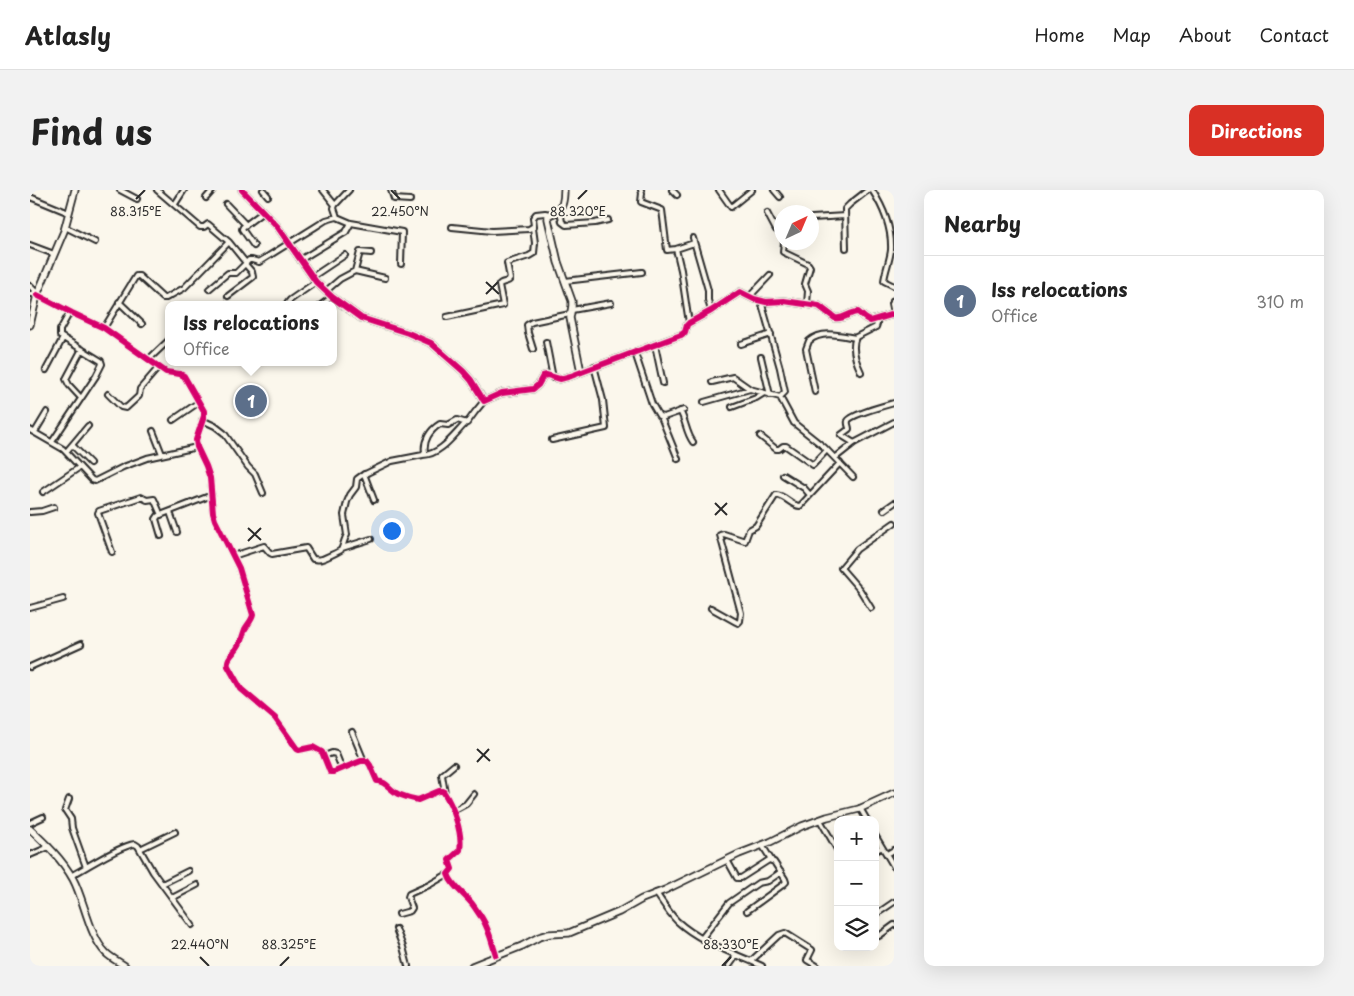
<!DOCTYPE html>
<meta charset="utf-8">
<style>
body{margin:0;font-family:"Playpen Sans",sans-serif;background:#f2f2f2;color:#222}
.controls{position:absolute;right:15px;bottom:15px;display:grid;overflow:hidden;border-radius:10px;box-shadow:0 5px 20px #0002}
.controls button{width:45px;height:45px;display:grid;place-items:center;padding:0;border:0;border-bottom:1px solid #e0e0e0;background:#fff;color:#222;font:25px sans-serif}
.compass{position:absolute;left:744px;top:15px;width:45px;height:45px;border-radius:50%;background:#fff;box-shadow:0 5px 20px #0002;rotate:44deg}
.you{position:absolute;left:361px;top:340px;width:18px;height:18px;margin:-12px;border:4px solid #fff;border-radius:50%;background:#1a73e8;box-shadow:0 0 0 8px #1a73e833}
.badge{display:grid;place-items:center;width:32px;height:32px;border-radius:50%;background:#d93025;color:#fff;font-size:16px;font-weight:700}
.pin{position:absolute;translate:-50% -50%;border:2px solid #fff;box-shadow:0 1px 5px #0006}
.popup{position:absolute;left:135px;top:111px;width:172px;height:65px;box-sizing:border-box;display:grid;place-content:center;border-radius:10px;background:#fff;filter:drop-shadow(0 1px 4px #0005);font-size:16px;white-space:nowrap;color:#767676}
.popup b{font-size:19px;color:#222}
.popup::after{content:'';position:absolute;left:50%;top:100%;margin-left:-10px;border:10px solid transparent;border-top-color:#fff}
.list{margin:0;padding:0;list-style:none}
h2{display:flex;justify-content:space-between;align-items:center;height:65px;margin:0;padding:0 20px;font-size:21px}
h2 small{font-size:16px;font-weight:400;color:#767676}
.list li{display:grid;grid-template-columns:32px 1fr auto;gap:15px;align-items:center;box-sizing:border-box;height:90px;padding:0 20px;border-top:1px solid #e0e0e0}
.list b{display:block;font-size:19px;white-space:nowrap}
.list p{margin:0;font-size:16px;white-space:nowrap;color:#767676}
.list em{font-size:16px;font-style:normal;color:#767676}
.icon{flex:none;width:28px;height:28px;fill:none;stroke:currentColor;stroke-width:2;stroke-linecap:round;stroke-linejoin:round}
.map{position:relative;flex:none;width:864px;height:776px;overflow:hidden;border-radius:10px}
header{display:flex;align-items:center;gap:30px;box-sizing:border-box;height:70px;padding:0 25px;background:#fff;border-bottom:1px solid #e0e0e0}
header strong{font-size:24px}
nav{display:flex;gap:28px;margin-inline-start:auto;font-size:18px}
.intro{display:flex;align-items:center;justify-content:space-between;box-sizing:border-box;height:120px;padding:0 30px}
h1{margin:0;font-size:35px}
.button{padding:12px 22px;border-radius:10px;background:#d93025;color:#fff;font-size:18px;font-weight:700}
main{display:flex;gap:30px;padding:0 30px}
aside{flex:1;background:#fff;border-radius:10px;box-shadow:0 5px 20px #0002}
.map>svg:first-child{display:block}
</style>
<header>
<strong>Atlasly</strong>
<nav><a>Home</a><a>Map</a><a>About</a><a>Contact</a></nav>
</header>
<div class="intro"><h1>Find us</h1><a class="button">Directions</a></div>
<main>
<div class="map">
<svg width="864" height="776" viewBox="0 0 864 776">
<rect width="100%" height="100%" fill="#fbf7ec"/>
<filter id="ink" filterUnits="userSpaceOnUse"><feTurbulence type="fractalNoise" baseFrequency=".02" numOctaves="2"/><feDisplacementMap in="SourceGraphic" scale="10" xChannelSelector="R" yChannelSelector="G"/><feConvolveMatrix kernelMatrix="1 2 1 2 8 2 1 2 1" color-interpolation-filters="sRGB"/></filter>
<g filter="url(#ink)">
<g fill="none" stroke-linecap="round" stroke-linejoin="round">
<defs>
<path id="street" d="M90,0L107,9
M127,0L170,37H174L178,34L199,52L216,73
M233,0L238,6
M293,0L305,15
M361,0L364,9L380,10
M611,0L612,3L611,12L632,20L637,60L646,59L664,53
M642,0L647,5
M689,0L701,17L722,0
M744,0L750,7
M842,0C853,17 862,39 861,60C860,70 855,81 854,91L864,96
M0,7L39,23
M176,8L183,0
M145,14L154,0
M196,14L216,35
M530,20L532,32L536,35L565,33L578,30
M737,23L746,40L752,43
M307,27L304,18L305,15L319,0
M782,28L815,26
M35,37L65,52
M422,37L462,41L499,39L504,36L503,28L506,24L515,23L521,24
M663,48L678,100V110L681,121
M754,52L753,62L778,74L780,77L775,94L778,101L777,114
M0,55L24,64
M224,56L212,39L213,37L233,22
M816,58L815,19L820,14L838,0
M646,59L651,80L659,133
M270,70L316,42L321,33
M325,81L330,62L341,63
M282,87L315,65
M535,91L612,82
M0,96L8,104
M179,99L198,83H206L219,70H222L229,72L285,37L296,30L307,27L321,33L372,42L371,74
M296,101L310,89L325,81L355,88
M0,104H8
M7,105L42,123L74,138L136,182L150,184L154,186L174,221V226L166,250L167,257L176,276L180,288L183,323L185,330L209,378L223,425C222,430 218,434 215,439C213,444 212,450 209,455C205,463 196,467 198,476L211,499L245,528L267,559L269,560L283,557L292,562L300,582H304L331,571H337L340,575L347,591C356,591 360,600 368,604C373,606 383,609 388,610L409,601H413C423,616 433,643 430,660L419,670L422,679L418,684C422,697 435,704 443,715C446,719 449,724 452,728C459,739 462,753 466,765
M198,106L223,87L222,82L215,74
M720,106L740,85
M89,112L112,134
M256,115L260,110L286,92
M291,115L302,107
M542,120L581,113
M863,124L861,114L864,110
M417,127L473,115L469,95C471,91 478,93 480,89L477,73L499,66L504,63L505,53L503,38
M74,138L106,86H109L133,108H136L154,98L199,52
M516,152L523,188
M711,154L741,144
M625,155L633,193
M503,159L498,143L497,135L502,132L540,124
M605,163L622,214L629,226L634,227L654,220
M731,167L740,205
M119,169L138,151
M16,180L33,148
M831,182C826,172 821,158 826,147L846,137L847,134L846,130
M682,192L703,187L720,199
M785,202L776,159L779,151C792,140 809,145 825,148
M78,204L91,217L96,218L109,206L110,199L129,177
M750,207L764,233L794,257L823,287
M51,208L39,195L36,189L52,159
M674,212L720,199L750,207L755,202L750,178L731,111
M702,217L726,208L734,203
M650,221C656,231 656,243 663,252
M631,227L648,269
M143,230L169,212
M172,230L185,236L194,243L218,277L225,284L233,303
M0,240L33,259L62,290L65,291L93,277L117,268L167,257
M123,241L132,264
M5,242L17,222
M730,246L746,259H749L753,256H756L783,275L797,260
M522,250L576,238L573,210L564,176
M22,252L66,186L72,174L71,171L30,146V140L40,122
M824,253L811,245L819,239C819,236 817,234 818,231C819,225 857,215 864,213
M42,255L60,273
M36,262L58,236
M393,265C410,265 424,245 435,234
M805,268L824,253L864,232
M334,284L344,310
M753,285L774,298L780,305
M13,302L50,277
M854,320L864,313
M0,322L12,321L24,317
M140,322L147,342
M131,346L126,329L128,326L182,305
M312,358L341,349
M82,362L68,323L69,321L111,307L117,310L124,309L131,325
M203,366L234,356L240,363L242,364L276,358L283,369C286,369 288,370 292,369C293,369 310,361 311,360C313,357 314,349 317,345L314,325L317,312L320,305L326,297L327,289L331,286L362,271L393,265L395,262C393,251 400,240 410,234L418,235L427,230L437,233L445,222L454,211
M0,418L33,409
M681,418L706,432L708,433L710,431L711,423L690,345L694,344L715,351L719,340L726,336L746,305C755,305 761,316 770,316L810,273
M841,418L830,400L811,378L827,359L864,333
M0,477L51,454
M322,542L334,571
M294,566L302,563L306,564L312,579
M415,603L412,585L424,575
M39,609L35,620L41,629L42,638L56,677
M830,618L837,630
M423,621L436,614L444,604
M790,630L808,661
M0,633L13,627
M845,645L864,677
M732,655L742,671
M110,659L145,642
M845,661L852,657
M857,664L864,660
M0,665L19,657
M697,670L707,688H711L739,670L744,672L755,689L756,692L754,694L717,721
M41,686C55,678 91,655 105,654L108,656L123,682L162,735
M132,694L158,681
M626,703C633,713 639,723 647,731C671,753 704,763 732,776
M142,708L167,695
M369,724L380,721L382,718L378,707L379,704L399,695L418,684
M845,725L864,712
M366,739L373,757L378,776
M849,746L864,735
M672,748L699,713L728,693L738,691L751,682
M721,771L749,745L755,743L782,760L777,770L787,776
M699,776L707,765"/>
<path id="secondary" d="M212,0L247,36L286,92L302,107L331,128L378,143L401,153L433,181L441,190L454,211L472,203L503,199L508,195L513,186L517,185L530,189L541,186L651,145L655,142L657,135L659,133L681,121L710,102L724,109L736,112L754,111L789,116L805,128C814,130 819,122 828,122L835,128L840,131L864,124
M534,0C534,7 533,18 527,22C524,23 521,24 518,26V29L528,72L542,111V116L540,128L551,182
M0,135L7,105L34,41L45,0
M0,639C16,654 32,669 43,689C54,709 59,746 76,763C81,768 89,772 95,776
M442,776L492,756L509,747L519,744L539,743L589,722L612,709L635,700L709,664L740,652L772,636L797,627L829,619L864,603"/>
</defs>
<!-- street casing -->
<use href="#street" stroke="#2b2b2b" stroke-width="8"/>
<!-- secondary casing -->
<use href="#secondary" stroke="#2b2b2b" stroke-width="9"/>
<!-- street -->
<use href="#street" stroke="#fbf7ec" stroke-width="4"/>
<!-- secondary -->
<use href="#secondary" stroke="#fbf7ec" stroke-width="5.5"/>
<defs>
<path id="cycleway" d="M212,0L247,36L286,92L302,107L331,128L378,143L401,153L433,181L441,190L454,211L472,203L503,199L508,195L513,186L517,185L530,189L541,186L651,145L655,142L657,135L659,133L681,121L710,102L724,109L736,112L754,111L789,116L805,128C814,130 819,122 828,122L835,128L840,131L864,124
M7,105L42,123L74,138L136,182L150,184L154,186L174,221V226L166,250L167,257L176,276L180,288L183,323L185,330L209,378L223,425C222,430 218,434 215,439C213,444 212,450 209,455C205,463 196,467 198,476L211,499L245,528L267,559L269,560L283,557L292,562L300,582H304L331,571H337L340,575L347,591C356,591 360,600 368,604C373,606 383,609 388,610L409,601H413C423,616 433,643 430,660L419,670L422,679L418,684C422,697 435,704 443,715C446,719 449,724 452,728C459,739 462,753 466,765"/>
</defs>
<!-- cycleway casing -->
<use href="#cycleway" stroke="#fbf7ec" stroke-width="9"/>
<!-- cycleway -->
<use href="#cycleway" stroke="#d6006c" stroke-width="6"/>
</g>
</g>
<!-- ticks -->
<path fill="none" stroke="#2b2b2b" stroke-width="2" d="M361,0L370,9M106,9L115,0M548,9L557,0M456,92L469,104M456,104L468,92M685,313L697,325M685,325L697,313M218,338L231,350M218,351L231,338M447,559L460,571M447,572L459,559M170,767L179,776M250,776L259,767M692,776L701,767"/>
<g font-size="12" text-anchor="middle" fill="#2b2b2b" stroke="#fbf7ec" stroke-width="4" stroke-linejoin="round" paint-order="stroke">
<text x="370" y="26">22.450°N</text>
<text x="106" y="26">88.315°E</text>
<text x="548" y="26">88.320°E</text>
<text x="259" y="759">88.325°E</text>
<text x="701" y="759">88.330°E</text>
<text x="170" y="759">22.440°N</text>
</g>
</svg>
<div class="controls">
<button>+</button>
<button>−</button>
<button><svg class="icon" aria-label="layers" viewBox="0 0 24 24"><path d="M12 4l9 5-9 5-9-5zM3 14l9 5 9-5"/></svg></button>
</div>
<svg class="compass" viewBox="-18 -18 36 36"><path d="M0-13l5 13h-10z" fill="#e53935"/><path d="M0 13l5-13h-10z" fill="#767676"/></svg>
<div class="you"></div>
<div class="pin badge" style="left:221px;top:211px;background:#5c6f8a">1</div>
<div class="popup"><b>Iss relocations</b>Office</div>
</div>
<aside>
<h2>Nearby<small></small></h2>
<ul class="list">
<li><span class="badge" style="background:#5c6f8a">1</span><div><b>Iss relocations</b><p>Office</p></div><em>310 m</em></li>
</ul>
</aside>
</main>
